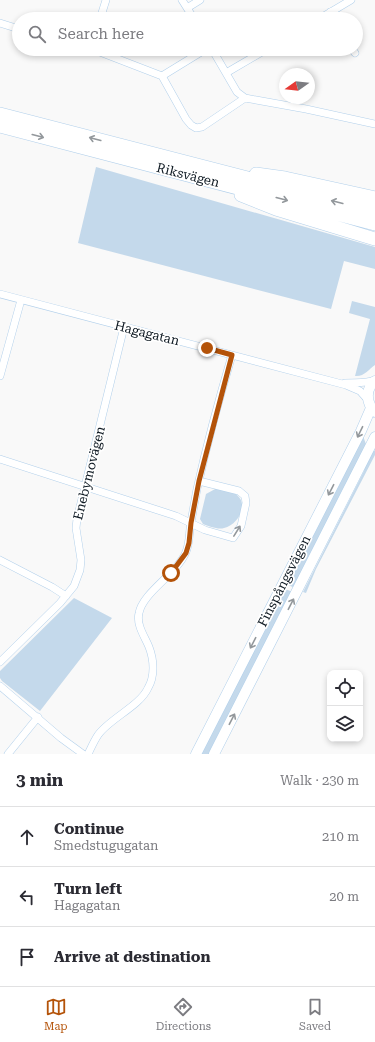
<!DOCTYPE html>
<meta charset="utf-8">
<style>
body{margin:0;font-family:"Roboto Serif",serif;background:#f2f2f3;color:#2b2b33}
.controls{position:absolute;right:12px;bottom:12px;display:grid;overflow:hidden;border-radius:8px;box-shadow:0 2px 6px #0003}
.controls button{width:36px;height:36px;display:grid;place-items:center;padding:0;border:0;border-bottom:1px solid #e1e1e2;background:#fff;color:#2b2b33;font:20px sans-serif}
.compass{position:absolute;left:279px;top:68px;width:36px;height:36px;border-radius:50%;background:#fff;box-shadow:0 2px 6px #0003;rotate:255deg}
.stop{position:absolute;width:12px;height:12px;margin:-9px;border:3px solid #b45309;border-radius:50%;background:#fff}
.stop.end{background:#b45309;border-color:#fff;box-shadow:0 1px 4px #0008}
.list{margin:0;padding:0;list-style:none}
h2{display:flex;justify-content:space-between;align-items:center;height:52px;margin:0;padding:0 16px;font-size:17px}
h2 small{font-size:13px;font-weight:400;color:#7c7c81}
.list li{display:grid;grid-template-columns:26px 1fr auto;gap:12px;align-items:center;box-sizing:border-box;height:60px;padding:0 16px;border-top:1px solid #e1e1e2}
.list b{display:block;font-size:15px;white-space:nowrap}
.list p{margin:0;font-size:13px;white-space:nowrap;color:#7c7c81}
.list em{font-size:13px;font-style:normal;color:#7c7c81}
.icon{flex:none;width:22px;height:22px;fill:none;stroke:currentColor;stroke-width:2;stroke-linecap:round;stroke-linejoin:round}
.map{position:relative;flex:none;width:375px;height:754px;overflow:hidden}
.search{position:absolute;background:#fff;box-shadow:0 2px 6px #0003;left:12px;right:12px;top:12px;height:44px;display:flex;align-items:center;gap:10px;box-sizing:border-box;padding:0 14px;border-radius:22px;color:#7c7c81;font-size:15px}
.sheet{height:232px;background:#fff}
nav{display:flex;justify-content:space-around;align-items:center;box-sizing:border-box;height:56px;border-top:1px solid #e1e1e2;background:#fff;font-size:11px;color:#7c7c81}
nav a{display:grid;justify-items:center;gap:2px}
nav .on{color:#b45309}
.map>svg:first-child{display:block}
</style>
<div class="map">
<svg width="375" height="754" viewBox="0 0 375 754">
<rect width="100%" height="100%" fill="#f9f9f9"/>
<!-- green -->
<path fill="#c4d9eb" d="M96,167L375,247V269L344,261L331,309L78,243Z
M352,301L375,307V365C369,369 364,377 355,376L370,319L349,313Z
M363,436L367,447L295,588L288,585Z
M372,449L375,451V455L316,569L306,593L303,592L364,471L366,461Z
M217,488C223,490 233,491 237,495C249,505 238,525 224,528C218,530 209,526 203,524L200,519L206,494Z
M285,589L293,592L210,754H200Z
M74,598L112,618L40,711L2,681L0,678V671Z"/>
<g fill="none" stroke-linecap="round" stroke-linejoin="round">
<defs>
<path id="street" d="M182,0L194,19
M187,8L200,0
M330,12L335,19
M100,19L106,0
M319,19L351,0
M0,23L19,29
M92,49L162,76L186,119L191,125L196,128L202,127L245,98
M212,49L237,92L245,98L306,109L375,124
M352,49L355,53
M226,73L267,49
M162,76L206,49
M0,294L346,385L360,391L368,400
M0,376L21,300
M345,383C356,382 365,384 375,380
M0,459L176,516L205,530L233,538L241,526L246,503L245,496L239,491L199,481
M0,560L52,587L66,596
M0,662L60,603L74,586L80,570L81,560L76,528L77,519L124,327
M0,686L61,738L83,754
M8,754L38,717
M88,754C91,748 94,741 98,735C109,719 140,706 148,688C155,676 154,660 149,647C145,637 136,625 139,613C143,592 177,574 186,552C190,542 189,532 191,522C193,511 195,500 197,489C207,444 219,399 232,355"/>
<path id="secondary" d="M375,381C365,389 366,403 375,412
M196,754L361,431L371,408
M214,754L375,437"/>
<path id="highway" d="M0,114L375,211
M0,126L375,224
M256,174L285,178L375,198
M241,195L276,209L375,239"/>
</defs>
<!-- street casing -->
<use href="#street" stroke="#b2d0eb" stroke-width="8"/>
<!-- secondary casing -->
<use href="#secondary" stroke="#b2d0eb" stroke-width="11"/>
<!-- highway casing -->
<use href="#highway" stroke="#b2d0eb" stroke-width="14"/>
<!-- street -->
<use href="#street" stroke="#fff" stroke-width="7"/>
<!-- secondary -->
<use href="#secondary" stroke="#fff" stroke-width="10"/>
<!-- highway -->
<use href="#highway" stroke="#fff" stroke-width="13"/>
</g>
<!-- one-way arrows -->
<defs><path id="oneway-shaft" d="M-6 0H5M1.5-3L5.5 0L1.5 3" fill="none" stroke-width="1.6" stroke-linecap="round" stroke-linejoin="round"/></defs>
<g stroke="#93989c">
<use href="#oneway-shaft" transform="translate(38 136) rotate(15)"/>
<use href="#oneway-shaft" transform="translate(95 139) rotate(-165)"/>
<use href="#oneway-shaft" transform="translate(282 199) rotate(15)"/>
<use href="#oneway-shaft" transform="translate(337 202) rotate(-166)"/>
<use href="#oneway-shaft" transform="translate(360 432) rotate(116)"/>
<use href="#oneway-shaft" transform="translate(331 490) rotate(117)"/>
<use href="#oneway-shaft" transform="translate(237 531) rotate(-58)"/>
<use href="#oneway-shaft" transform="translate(291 604) rotate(-63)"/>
<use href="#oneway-shaft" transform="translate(253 643) rotate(117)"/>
<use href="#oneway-shaft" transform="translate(232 719) rotate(-63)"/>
</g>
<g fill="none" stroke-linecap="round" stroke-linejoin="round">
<!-- route -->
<path stroke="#b45309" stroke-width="5" d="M171,573L186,553L189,543L191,523L199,481L232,355L207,348"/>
</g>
<g text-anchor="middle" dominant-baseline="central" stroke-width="3.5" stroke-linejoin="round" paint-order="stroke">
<!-- street labels -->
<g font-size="13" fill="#0f1a23" stroke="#fff">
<text transform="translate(188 175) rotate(14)">Riksvägen</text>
<text transform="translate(147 333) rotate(14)">Hagagatan</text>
<text transform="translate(89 473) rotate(-76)">Enebymovägen</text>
<text transform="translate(284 581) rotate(-63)">Finspångsvägen</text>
</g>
</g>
</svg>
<div class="controls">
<button><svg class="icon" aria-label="locate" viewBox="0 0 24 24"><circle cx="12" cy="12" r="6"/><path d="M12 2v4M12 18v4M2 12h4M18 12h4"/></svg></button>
<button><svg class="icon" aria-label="layers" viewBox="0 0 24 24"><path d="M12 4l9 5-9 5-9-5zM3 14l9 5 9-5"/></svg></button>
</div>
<svg class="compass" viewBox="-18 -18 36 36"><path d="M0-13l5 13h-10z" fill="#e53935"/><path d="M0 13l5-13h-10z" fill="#7c7c81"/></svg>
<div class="stop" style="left:171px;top:573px"></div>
<div class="stop end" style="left:207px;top:348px"></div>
<div class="search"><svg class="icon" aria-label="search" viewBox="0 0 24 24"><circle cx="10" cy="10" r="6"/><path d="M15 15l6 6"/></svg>Search here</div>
</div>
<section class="sheet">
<h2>3 min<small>Walk · 230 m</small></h2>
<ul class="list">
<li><svg class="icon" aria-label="ahead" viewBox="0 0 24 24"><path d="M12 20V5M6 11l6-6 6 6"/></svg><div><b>Continue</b><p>Smedstugugatan</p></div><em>210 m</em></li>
<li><svg class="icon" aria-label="left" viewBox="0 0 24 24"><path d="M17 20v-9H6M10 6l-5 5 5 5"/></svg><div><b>Turn left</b><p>Hagagatan</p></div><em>20 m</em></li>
<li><svg class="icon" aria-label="arrive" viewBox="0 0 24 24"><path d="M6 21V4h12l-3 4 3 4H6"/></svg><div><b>Arrive at destination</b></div></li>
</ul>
</section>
<nav>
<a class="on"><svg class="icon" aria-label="map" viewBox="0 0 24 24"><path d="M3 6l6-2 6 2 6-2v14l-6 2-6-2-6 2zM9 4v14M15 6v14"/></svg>Map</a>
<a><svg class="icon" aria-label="directions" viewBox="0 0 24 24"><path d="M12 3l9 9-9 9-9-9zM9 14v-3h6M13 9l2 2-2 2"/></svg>Directions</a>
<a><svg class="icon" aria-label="saved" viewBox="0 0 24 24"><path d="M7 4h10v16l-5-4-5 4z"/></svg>Saved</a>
</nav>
